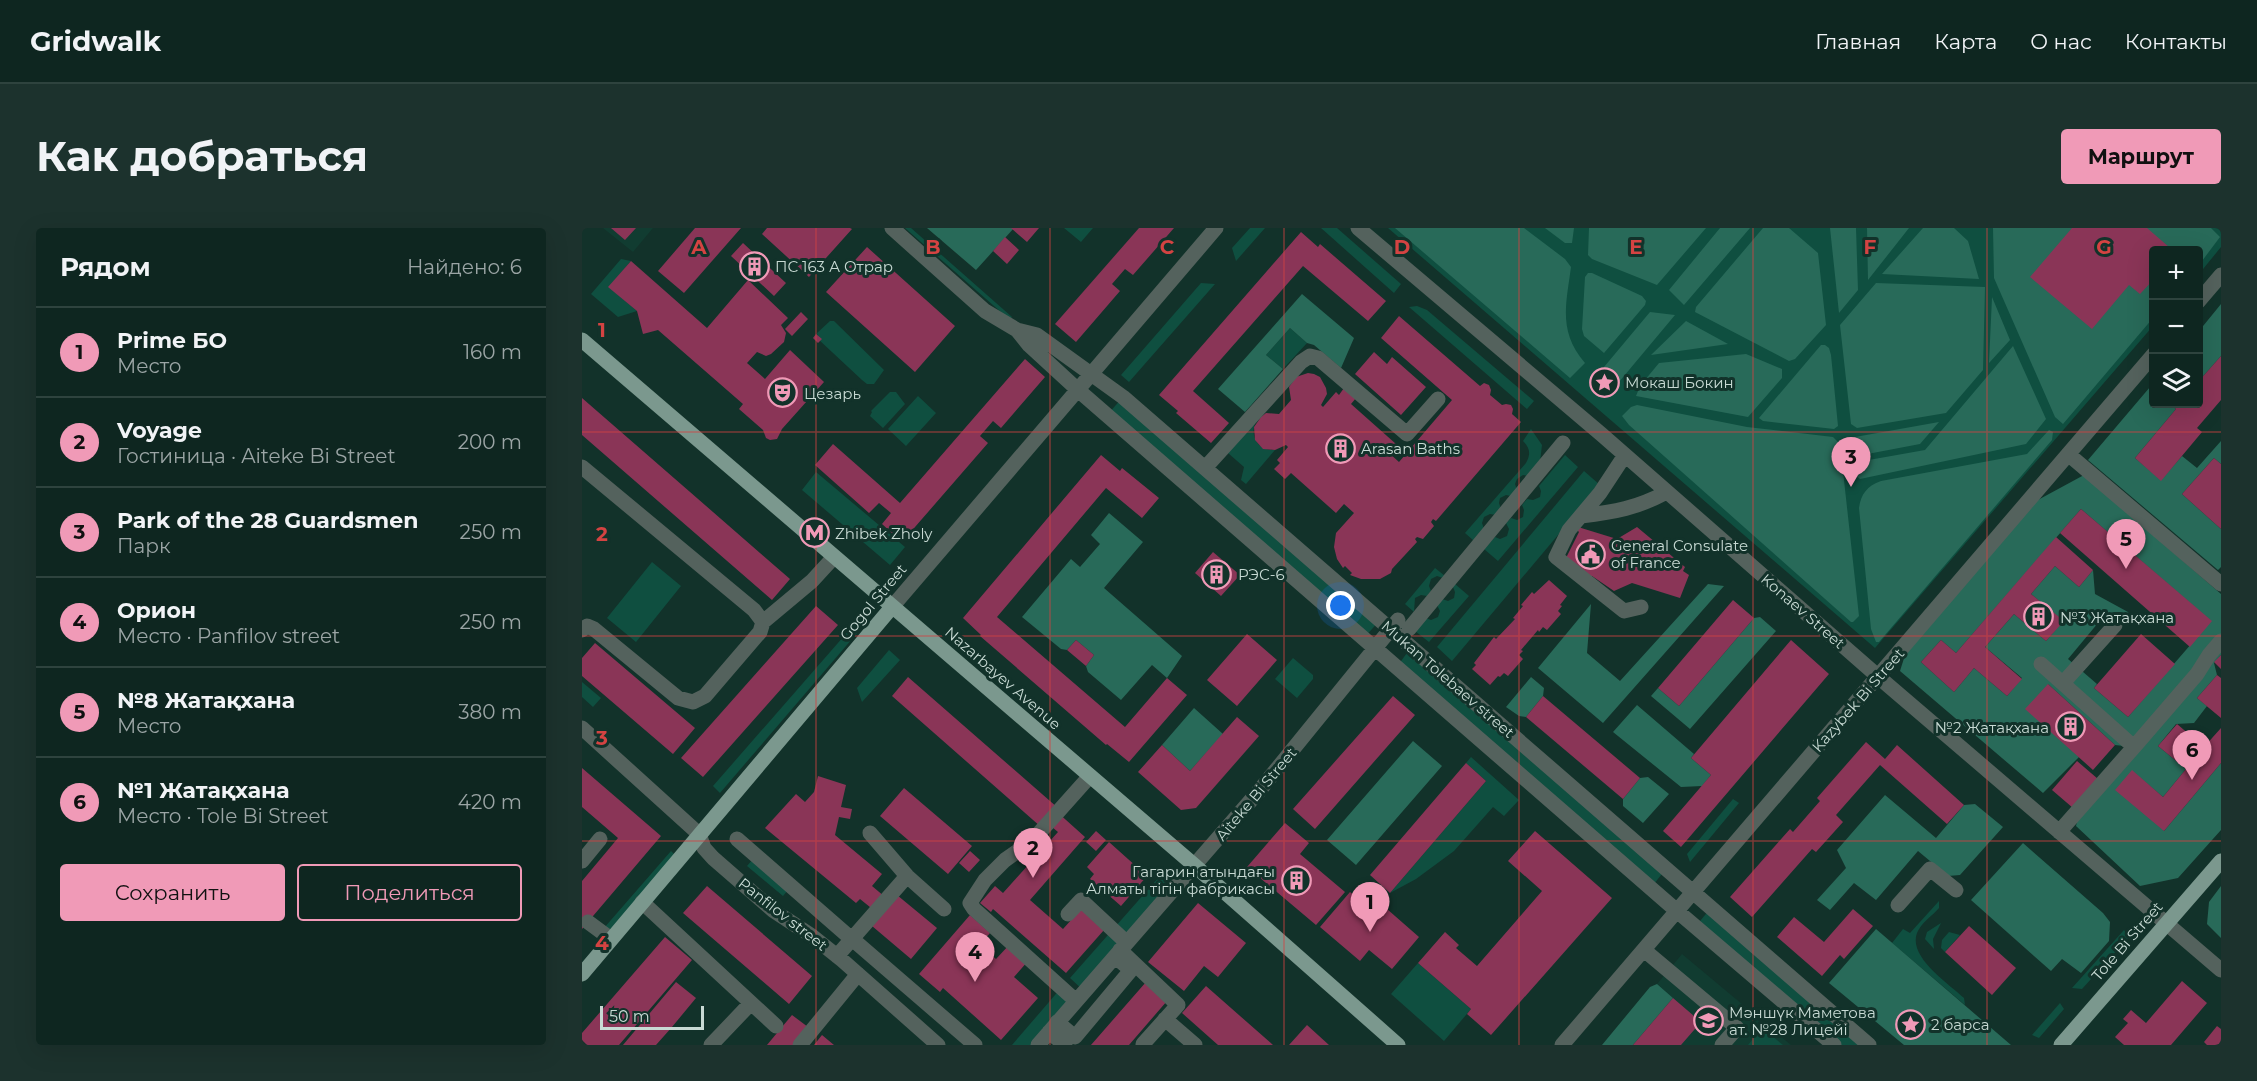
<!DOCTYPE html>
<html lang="ru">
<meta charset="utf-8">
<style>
body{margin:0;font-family:Montserrat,sans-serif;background:#1c322d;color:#f1f3f6}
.controls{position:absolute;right:18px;top:18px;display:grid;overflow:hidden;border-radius:6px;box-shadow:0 6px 24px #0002}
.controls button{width:54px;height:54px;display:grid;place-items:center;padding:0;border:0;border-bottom:2px solid #2e433e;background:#0e2620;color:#f1f3f6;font:30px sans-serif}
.scale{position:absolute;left:18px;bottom:15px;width:104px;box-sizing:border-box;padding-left:6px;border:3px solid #c8dad4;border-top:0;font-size:16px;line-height:21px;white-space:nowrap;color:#c8dad4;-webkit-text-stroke:4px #12322a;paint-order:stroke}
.you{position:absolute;left:759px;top:378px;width:21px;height:21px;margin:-15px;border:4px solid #fff;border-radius:50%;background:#1a73e8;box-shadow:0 0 0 9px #1a73e833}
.badge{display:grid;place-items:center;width:39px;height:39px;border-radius:50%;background:#f09ab7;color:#111;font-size:20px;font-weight:700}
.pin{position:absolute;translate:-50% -50px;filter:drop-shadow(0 2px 3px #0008)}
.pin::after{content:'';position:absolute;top:32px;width:21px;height:18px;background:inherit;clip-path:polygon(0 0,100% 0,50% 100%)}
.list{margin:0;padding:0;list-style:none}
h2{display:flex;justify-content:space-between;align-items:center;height:78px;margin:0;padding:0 24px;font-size:26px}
h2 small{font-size:20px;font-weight:400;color:#9ba5a5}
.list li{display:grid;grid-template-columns:39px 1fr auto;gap:18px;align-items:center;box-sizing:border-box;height:90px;padding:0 24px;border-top:2px solid #2e433e}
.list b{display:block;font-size:22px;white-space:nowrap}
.list p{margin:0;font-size:20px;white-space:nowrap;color:#9ba5a5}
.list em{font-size:20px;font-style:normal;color:#9ba5a5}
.actions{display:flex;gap:12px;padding:18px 24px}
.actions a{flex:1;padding:14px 0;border:2px solid #f09ab7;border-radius:6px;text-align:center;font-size:21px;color:#f09ab7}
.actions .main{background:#f09ab7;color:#111}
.icon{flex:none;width:33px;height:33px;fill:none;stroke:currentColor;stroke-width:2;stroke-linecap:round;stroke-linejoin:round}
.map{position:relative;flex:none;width:1639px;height:817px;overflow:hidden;border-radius:6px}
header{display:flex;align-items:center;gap:36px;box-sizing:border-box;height:84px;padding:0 30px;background:#0e2620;border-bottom:2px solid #2e433e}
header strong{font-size:28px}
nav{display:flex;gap:33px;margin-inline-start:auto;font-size:21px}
.intro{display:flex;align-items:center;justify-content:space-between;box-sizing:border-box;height:144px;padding:0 36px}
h1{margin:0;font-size:42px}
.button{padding:15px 27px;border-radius:6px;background:#f09ab7;color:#111;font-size:21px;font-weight:700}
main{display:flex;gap:36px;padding:0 36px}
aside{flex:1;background:#0e2620;border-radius:6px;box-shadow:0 6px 24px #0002}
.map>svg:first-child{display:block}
</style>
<header>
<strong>Gridwalk</strong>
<nav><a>Главная</a><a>Карта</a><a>О нас</a><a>Контакты</a></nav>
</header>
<div class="intro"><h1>Как добраться</h1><a class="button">Маршрут</a></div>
<main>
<aside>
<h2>Рядом<small>Найдено: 6</small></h2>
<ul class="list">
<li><span class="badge">1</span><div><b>Prime БО</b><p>Место</p></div><em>160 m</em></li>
<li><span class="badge">2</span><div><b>Voyage</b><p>Гостиница · Aiteke Bi Street</p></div><em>200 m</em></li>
<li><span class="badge">3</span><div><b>Park of the 28 Guardsmen</b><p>Парк</p></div><em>250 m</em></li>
<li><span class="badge">4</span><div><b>Орион</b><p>Место · Panfilov street</p></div><em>250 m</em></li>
<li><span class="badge">5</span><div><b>№8 Жатақхана</b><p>Место</p></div><em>380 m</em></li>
<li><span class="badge">6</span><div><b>№1 Жатақхана</b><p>Место · Tole Bi Street</p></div><em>420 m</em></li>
</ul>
<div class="actions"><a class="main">Сохранить</a><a>Поделиться</a></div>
</aside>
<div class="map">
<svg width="1639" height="817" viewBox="0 0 1639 817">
<rect width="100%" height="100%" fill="#12322a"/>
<!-- built -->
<path fill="#113c31" d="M21,0H71L51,24Z
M1100,726L1209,817H1051L1091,770L1075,756Z"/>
<!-- green -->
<path fill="#0f4f40" d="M323,0H329L430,89L428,92Z
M482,0H511L499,14Z
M668,0H683L654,33L650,20Z
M739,0H755L819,56L812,65Z
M806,0H1639V19L1617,46L1616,22H1572L1571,98L1293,420Z
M39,31L49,33L27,59L55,83L36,89L9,66Z
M619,55L633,56L547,154L539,147Z
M835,78L845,82L952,173L945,181L827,79Z
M248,93H252L302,142L292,156H285L280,152L236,111L235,105Z
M708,100L725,115L701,141L684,127Z
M308,164H314L323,176L301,200L288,188L290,184L289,183Z
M336,168L354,185L324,218L306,201Z
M541,169L799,391L781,411L526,186Z
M674,193C667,208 676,223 693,222L664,256L659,252L662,239L646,225Z
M949,201L960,217L958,234L946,248L941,247L935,251L933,256L935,262L929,268L924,267L918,270L917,275L919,281L914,287L908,286L902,289L900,295L902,301L892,313L883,305L944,235C949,226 948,220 941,213Z
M983,227L996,239L916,333L902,321L913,309L918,311L925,308L927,301L924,295L929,290L935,292L941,289L942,282L940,277L945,271L951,272L958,269L959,263L957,258Z
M1002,243L1018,257L870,433L855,419Z
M234,244L323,319L308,337L220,262Z
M70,334L99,358L54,414L25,390Z
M853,340L863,348L861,350L855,348L849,351L847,358L849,363L845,368L839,367L833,370L832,384L823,376Z
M873,356L887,368L847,414L833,403L844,390L849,392L856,389L858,383L855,377L860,371L866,373L872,370L873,364L871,359Z
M269,400L276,404L138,565L131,558Z
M830,418L1083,642L1068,661L814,440Z
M307,422L318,432L280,474L275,460Z
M711,430L731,447V451L715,470L693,451Z
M0,454L19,470L11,479L0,469Z
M889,529L937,572L922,588L911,579L872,623L834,651L808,665L904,553L884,535Z
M1151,571L1157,575L1108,634L1105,626Z
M89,623L93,627L27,703L22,700Z
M176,625L212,655L201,668L165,638Z
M585,640L599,652L502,763L488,750Z
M1357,673V680C1350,688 1339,695 1335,705C1326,729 1366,755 1382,770L1383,777L1310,715L1321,701L1328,705Z
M1128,681L1287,817H1252L1113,699Z
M1359,695L1351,711L1352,721L1343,711L1345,704Z
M1542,702L1547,709L1500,761L1490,760Z
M1367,704L1378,707L1363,724L1359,720L1360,712Z
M836,735L889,781L862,813L809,766Z
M479,760L493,772L456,817H430Z
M1478,775L1482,781L1457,810L1450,807Z
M1180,800L1201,817H1166Z"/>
<!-- forest -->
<path fill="#286a59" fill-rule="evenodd" d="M345,0H432L394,42Z
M813,0H942L983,31L989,39C984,77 976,103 1003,135L988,150Z
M963,0H992L990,15H983Z
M1007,0H1124L1075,57L1010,31L1006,27Z
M1138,0H1168L1102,77L1087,62Z
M1181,0H1207L1236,25L1244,97L1213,131L1207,133L1113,84L1114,79Z
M1248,0H1274L1276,62L1257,85Z
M1285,0H1327L1286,52Z
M1341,0H1372L1386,13L1397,51L1300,46Z
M1411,0H1629L1638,9L1617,37L1616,22H1572L1571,90L1481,196L1473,189L1412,50Z
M1006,45H1010L1060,68L1064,73L1063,77L1022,125L1002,108L1000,101L1003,49Z
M1294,55L1403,59L1401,142L1364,185L1275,200L1269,196L1258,97Z
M720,66L772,110L759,140L732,117L725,115L708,100L684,127L701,141L663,184L636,161Z
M1410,69L1428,112L1407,135Z
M1639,76V128L1617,153V103Z
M1068,84L1093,87L1037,154L1022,139Z
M1104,93L1146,116L1069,127Z
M1239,117H1243L1247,120L1249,127L1256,198L1252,201L1181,193L1177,190Z
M1431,118L1464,191L1444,216L1278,251L1274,248V239L1281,233L1343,222Z
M1164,126L1200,141V150L1166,189L1054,168L1058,158L1077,135Z
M1568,159L1571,162L1572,176H1588L1594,181L1553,230L1579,252L1600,228L1615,240L1639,213V236L1632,230L1600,266L1639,301V339L1636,342L1506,232Z
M1055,177L1165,199L1251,209L1258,216L1277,388L1271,394H1269L1047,197L1040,188L1049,179Z
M1357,194L1338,216L1275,228L1272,227L1271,211L1273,209Z
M1467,202L1471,204L1470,212L1297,414H1294L1289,401L1277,280C1279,266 1285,258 1299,253L1445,226Z
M1502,247L1639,366V427L1632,435L1635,447L1615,470L1625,478L1612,495L1594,496L1576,518L1604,541L1581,569L1550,543L1582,603L1639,535V602L1596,650L1558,658L1494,598L1498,582L1551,519L1533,517L1466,456L1497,529L1461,565L1318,443L1323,427L1454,273ZM1499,281L1629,393L1546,489L1512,460L1515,456L1486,431L1521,389L1550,394L1546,384L1513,366L1511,342L1497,359L1473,338L1449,366L1481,393L1464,413L1432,386L1403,419L1440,450L1425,468L1392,440L1372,464L1339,434L1359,412L1374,425Z
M527,285L561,314L522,360L600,428L585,450L570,437L539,472L506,444L504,438L512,427L494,412L485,422L479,421L440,389L489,331L498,339L518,316L509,307Z
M1126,356L1142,358L1021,495L956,440L1009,376L1005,425L1038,453Z
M1178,389L1194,403L1108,501L1069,468L1076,460L1097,478L1172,390Z
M949,449L962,460L961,468L944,489L937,488L924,479Z
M1055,477L1112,526L1109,530L1129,547L1120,558L1099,559L1031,504Z
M612,480L641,506L608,543L580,517Z
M831,513L860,538L774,637L745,612Z
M1066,549L1087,566L1061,595L1041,578V571L1058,550Z
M1303,567L1354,610L1382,577L1393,576L1421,599L1378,647L1366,648L1336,623L1294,672L1272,655L1248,682L1235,672L1264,640L1255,622Z
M1441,615L1521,685L1528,694L1527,713L1499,745L1480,731L1469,743L1389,672Z
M1639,658V710L1625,696L1627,674Z
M1294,701L1429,817H1322L1247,755Z
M1075,756L1091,770L1051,817H1020L1068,759Z"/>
<!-- building -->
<path fill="#8a3557" d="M29,0H54L43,12Z
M113,0H159L102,65L76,43Z
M185,0H268L270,1L227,49L180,6Z
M429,0H457L445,14Z
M557,0H592L551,47L543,41L530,56L538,63L494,114L473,96Z
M1490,0H1565L1587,19L1584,22H1572V51L1558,66L1547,57L1510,101L1448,49Z
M719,4L736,19L738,16L804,73L786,93L721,38L611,163L647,195L629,215L594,185L596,183L577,167Z
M423,9L437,22L425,36L411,23Z
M161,15L204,55L192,68L149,28Z
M285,19L373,98L333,144L244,64Z
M49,33L125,100L166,52L206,90L199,97L204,105L202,114L189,126L184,128L175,124L165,135L183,151L208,122L242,154L200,201L195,211L188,212L184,210L181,202L157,181L161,176L76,102L61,106L55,83L26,59Z
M219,84L226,91L210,108L203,101Z
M817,88L898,158L902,155L907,157L909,162L908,167L920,177L924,176L929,177L931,181L930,186L939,194L854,293L851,291L849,294L852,298L841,311L835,309L833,311L835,314L810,341L809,345L798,351H779L768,347L770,345L763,338L761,340L755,331L752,319L754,305L772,285L762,276L754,285L709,245L703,251L692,241L698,235L695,232L706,219L704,217L693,222L681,221L673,212L672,199L679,189L684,185L697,186L709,172L707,159L714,149L726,145L732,146L738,149L744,160L745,166L739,177L741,179L754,164L757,167L762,160L774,170L769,176L814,216L807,225L817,234L870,172L799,110Z
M234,106L240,111L236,115L231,110Z
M792,124L805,136L810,129L844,159L819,187L773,146Z
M1639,128V172L1615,200L1620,204L1579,253L1553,230L1594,181L1588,176H1616V154Z
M443,131L463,149L419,200L411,193L398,208L406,215L320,314L300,296L309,285L297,275L287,285L233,237L251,216L318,275Z
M0,170L208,351L190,372L0,207Z
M519,227L538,243L540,240L577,270L560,290L524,260L415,389L543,499L585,450L605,467L547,534L525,516L524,517L398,408L399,407L381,390Z
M1632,230L1639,236V301L1600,266Z
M1499,281L1630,393L1608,419L1478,305Z
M996,299L1035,311L1055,299L1103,339L1101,343L1107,347L1098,370L1050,355L1032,363L1010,348L1008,350L983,332L997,304L995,302Z
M1474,309L1511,342L1497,359L1473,338L1449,366L1482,393L1464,413L1432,386L1403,419L1440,451L1425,468L1392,440L1372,464L1339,434L1359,412L1374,425Z
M631,324L658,347L639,368L613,345Z
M967,352L985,368L978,377L980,378L976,383L979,386L965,402L961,399L957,404L956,402L939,422L941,423L937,427L941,431L926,448L922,445L918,449L916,448L908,457L890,441L894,437L892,435L912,409L914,411L933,391L931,390L941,378L939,377L950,364L952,366Z
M1151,372L1172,390L1097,478L1076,460Z
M234,378L256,397L121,549L99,530Z
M665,406L695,432L655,478L625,452Z
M1559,406L1593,436L1546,489L1512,460Z
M494,412L512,427L504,438L485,422Z
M1209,412L1247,446L1099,619L1081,603L1129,547L1109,530Z
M13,415L113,500L91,526L0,448V430Z
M1639,427V441L1632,434Z
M1635,447L1639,450V490L1615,470Z
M326,449L476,580L474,583L503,609L448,672L481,701L499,681L522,702L484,745L411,681L409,684L398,675L413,658L421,665L476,604L464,594L459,599L310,468Z
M1466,456L1533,517L1511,542L1443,481Z
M811,468L833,487L733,601L711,581Z
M961,468L1058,550L1041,571L944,489Z
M655,489L677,508L614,580L599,582L556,544L580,517L608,543Z
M1595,496L1622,519L1639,500V535L1582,603L1533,562L1550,542L1581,569L1604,541L1576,518Z
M1284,514L1303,531L1315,517L1382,577L1365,596L1298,537L1254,587L1261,594L1234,624L1230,621L1170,689L1148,669L1208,601L1211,604L1238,573L1235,570Z
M1495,533L1516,551L1491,580L1470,562Z
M884,535L904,553L808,665L788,647Z
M0,540L79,608L0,701V653L36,610L0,579Z
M236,548L264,557L259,579L270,581L268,591L257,589L253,607L300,646L290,658L309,674L315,667L355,700L329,731L290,698L299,688L278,671L274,675L183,600L214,566L223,574L232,564Z
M322,560L390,618L366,646L298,588Z
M703,595L727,615L718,626L763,664L734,697L665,639Z
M514,603L524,612L514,623L504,614Z
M953,603L1030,670L909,807L885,786L889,781L836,735L863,704L877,717L874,720L895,738L960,663L926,633Z
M527,614L565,648L539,678L508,651L512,646L505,639Z
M388,623L398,632L387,644L377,635Z
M125,658L230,748L207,776L101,685Z
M768,664L798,689L805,681L837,709L810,741L787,722L778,733L738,699Z
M616,675L664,715L636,749L622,738L602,763L566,734Z
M1271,681L1291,698L1262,731L1258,727L1240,748L1195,709L1212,689L1242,714Z
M388,687L408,705L398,717L414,731L428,716L446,733L432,749L456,770L419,812L361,760L358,764L337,746Z
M1387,698L1434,740L1410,767L1363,724Z
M83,709L110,732L37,817H5L0,812V805Z
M1600,753L1625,775L1589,817H1542L1533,809L1546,795L1541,791L1549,782L1564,795Z
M94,754L114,770L90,799L74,817H41Z
M564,754L585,773L547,817H509Z
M624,758L691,817H636L600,785Z
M1091,770L1119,794L1099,817H1051Z
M210,787L226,799L212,817H185Z
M725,797L747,817H707Z
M1635,798L1639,801V817H1625L1622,814Z
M240,807L252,817H232Z"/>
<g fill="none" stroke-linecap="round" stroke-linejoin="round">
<!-- minor -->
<path stroke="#54625d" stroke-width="15" d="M310,0L403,83L435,102L455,107L541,169L1287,817
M776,0L1019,206L1307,458L1639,742
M1616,74L1639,47
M435,102L447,117L496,162L1095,683L1252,817
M1486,226L1639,356
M1043,227L1018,265L987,302L974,329L1042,383L1059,379
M0,239L172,382L181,394L178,404L123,468L111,474L96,470L12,401L5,398L0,402
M623,240L719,134L728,128L736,130L825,206L856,171
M999,288C1033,284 1055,280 1085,264
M310,379L634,0
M181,394L230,353L252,329
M827,401L981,215
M1459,436L1552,519L1477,604
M1481,455L1533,397
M0,500L117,606L122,620L131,630L192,683L230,708L260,732L356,817
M1552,519L1615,446L1627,427L1639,413
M288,605L325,648L362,681
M155,611L265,707
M0,633L18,611
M60,674L194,798
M1316,677L1348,641L1374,662
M486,686L499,672L544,714
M6,694L29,711
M276,716L393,817
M538,722L596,777L561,816
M1062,722L1155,800L1140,817
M255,728L325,648
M493,772L392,681L388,675L403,652L423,632L450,613L508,548
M583,791L613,817
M475,794L493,809L549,742L537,732
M467,804L483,817
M129,817L169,775
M218,817L276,746
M456,817L677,563L816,392
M980,817L1572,126"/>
<!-- major -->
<path stroke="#7b988e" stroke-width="15" d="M0,112L612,637L816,817
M0,746L310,379
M1479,817L1639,633"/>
</g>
<!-- grid -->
<path fill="none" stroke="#d44342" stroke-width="1.5" stroke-opacity="0.55" d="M234,0V817M468,0V817M702,0V817M937,0V817M1171,0V817M1405,0V817M0,204H1639M0,408H1639M0,613H1639"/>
<!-- icons -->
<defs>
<symbol id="building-ring" viewBox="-11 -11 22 22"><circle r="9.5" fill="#12322a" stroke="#f09ab7" stroke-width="1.5"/><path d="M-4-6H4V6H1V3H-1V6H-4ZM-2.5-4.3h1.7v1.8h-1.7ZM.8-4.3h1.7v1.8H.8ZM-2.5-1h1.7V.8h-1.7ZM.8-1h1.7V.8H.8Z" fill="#f09ab7"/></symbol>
<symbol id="sight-ring" viewBox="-11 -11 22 22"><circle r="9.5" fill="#12322a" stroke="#f09ab7" stroke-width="1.5"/><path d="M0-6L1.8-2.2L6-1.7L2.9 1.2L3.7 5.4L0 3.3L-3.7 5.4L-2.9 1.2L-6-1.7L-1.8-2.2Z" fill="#f09ab7"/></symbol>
<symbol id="theatre-ring" viewBox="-11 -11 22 22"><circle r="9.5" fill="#12322a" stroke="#f09ab7" stroke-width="1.5"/><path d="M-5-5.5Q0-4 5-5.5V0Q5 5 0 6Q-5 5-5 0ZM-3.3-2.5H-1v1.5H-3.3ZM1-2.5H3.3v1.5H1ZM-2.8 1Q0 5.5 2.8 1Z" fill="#f09ab7"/></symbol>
<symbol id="metro-ring" viewBox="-11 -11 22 22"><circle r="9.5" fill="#12322a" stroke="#f09ab7" stroke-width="1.5"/><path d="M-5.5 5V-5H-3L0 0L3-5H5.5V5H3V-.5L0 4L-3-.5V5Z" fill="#f09ab7"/></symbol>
<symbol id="civic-ring" viewBox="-11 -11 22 22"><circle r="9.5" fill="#12322a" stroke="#f09ab7" stroke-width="1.5"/><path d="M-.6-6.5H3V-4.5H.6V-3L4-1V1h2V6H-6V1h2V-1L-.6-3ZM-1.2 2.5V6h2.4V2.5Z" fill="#f09ab7"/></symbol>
<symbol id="school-ring" viewBox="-11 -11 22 22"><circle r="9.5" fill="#12322a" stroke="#f09ab7" stroke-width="1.5"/><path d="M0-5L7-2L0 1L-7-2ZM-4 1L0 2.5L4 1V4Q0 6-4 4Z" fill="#f09ab7"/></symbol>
</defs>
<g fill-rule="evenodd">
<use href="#building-ring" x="156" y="22" width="33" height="33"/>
<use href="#sight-ring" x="1006" y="138" width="33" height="33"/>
<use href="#theatre-ring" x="184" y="148" width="33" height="33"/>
<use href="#building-ring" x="742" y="204" width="33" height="33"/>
<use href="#metro-ring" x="216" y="288" width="33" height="33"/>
<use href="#civic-ring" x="992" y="310" width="33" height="33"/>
<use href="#building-ring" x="618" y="330" width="33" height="33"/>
<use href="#building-ring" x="1440" y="372" width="33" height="33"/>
<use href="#building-ring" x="1472" y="482" width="33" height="33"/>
<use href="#building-ring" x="698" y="636" width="33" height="33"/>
<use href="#school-ring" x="1110" y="776" width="33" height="33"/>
<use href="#sight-ring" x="1312" y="780" width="33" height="33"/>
</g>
<g text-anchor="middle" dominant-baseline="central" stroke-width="6" stroke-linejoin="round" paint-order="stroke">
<!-- poi labels -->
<g font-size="15" fill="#c8dad4" stroke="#12322a" text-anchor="start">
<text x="193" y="38">ПС 163 А Отрар</text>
<text x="1043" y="154">Мокаш Бокин</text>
<text x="222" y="165">Цезарь</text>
<text x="779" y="220">Arasan Baths</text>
<text x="253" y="305">Zhibek Zholy</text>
<text x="1029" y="317">General Consulate<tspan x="1029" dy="17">of France</tspan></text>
<text x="656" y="346">РЭС-6</text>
<text x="1478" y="389">№3 Жатақхана</text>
<text x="1467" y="499" text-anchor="end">№2 Жатақхана</text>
<text x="693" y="643" text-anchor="end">Гагарин атындағы<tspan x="693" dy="17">Алматы тігін фабрикасы</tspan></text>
<text x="1147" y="784">Мәншүк Маметова<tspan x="1147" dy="17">ат. №28 Лицейі</tspan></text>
<text x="1349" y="796">2 барса</text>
</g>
<!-- street labels -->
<g font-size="15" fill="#c8dad4" stroke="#12322a">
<text transform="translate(291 374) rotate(-50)">Gogol Street</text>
<text transform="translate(1221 383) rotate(41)">Konaev Street</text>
<text transform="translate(421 450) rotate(41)">Nazarbayev Avenue</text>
<text transform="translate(866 451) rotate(41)">Mukan Tolebaev street</text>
<text transform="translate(1276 472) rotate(-49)">Kazybek Bi Street</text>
<text transform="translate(674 566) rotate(-50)">Aiteke Bi Street</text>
<text transform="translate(201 686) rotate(38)">Panfilov street</text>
<text transform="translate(1545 713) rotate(-49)">Tole Bi Street</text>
</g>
</g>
<g font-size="20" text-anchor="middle" font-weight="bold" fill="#d44342" stroke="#12322a" stroke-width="6" stroke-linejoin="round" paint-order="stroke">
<text x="117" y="26">A</text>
<text x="351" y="26">B</text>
<text x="585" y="26">C</text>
<text x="820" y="26">D</text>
<text x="1054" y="26">E</text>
<text x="1288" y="26">F</text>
<text x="1522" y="26">G</text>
<text x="20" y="109">1</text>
<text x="20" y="313">2</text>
<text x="20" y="517">3</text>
<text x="20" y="722">4</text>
</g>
</svg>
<div class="controls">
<button>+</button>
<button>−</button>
<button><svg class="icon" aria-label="layers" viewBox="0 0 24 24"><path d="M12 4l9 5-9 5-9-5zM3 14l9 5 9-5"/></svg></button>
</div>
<div class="scale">50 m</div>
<div class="you"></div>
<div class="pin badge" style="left:788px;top:704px">1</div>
<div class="pin badge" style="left:451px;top:650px">2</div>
<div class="pin badge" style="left:1269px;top:259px">3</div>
<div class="pin badge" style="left:393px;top:754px">4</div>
<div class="pin badge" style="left:1544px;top:341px">5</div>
<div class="pin badge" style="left:1610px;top:552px">6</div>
</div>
</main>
